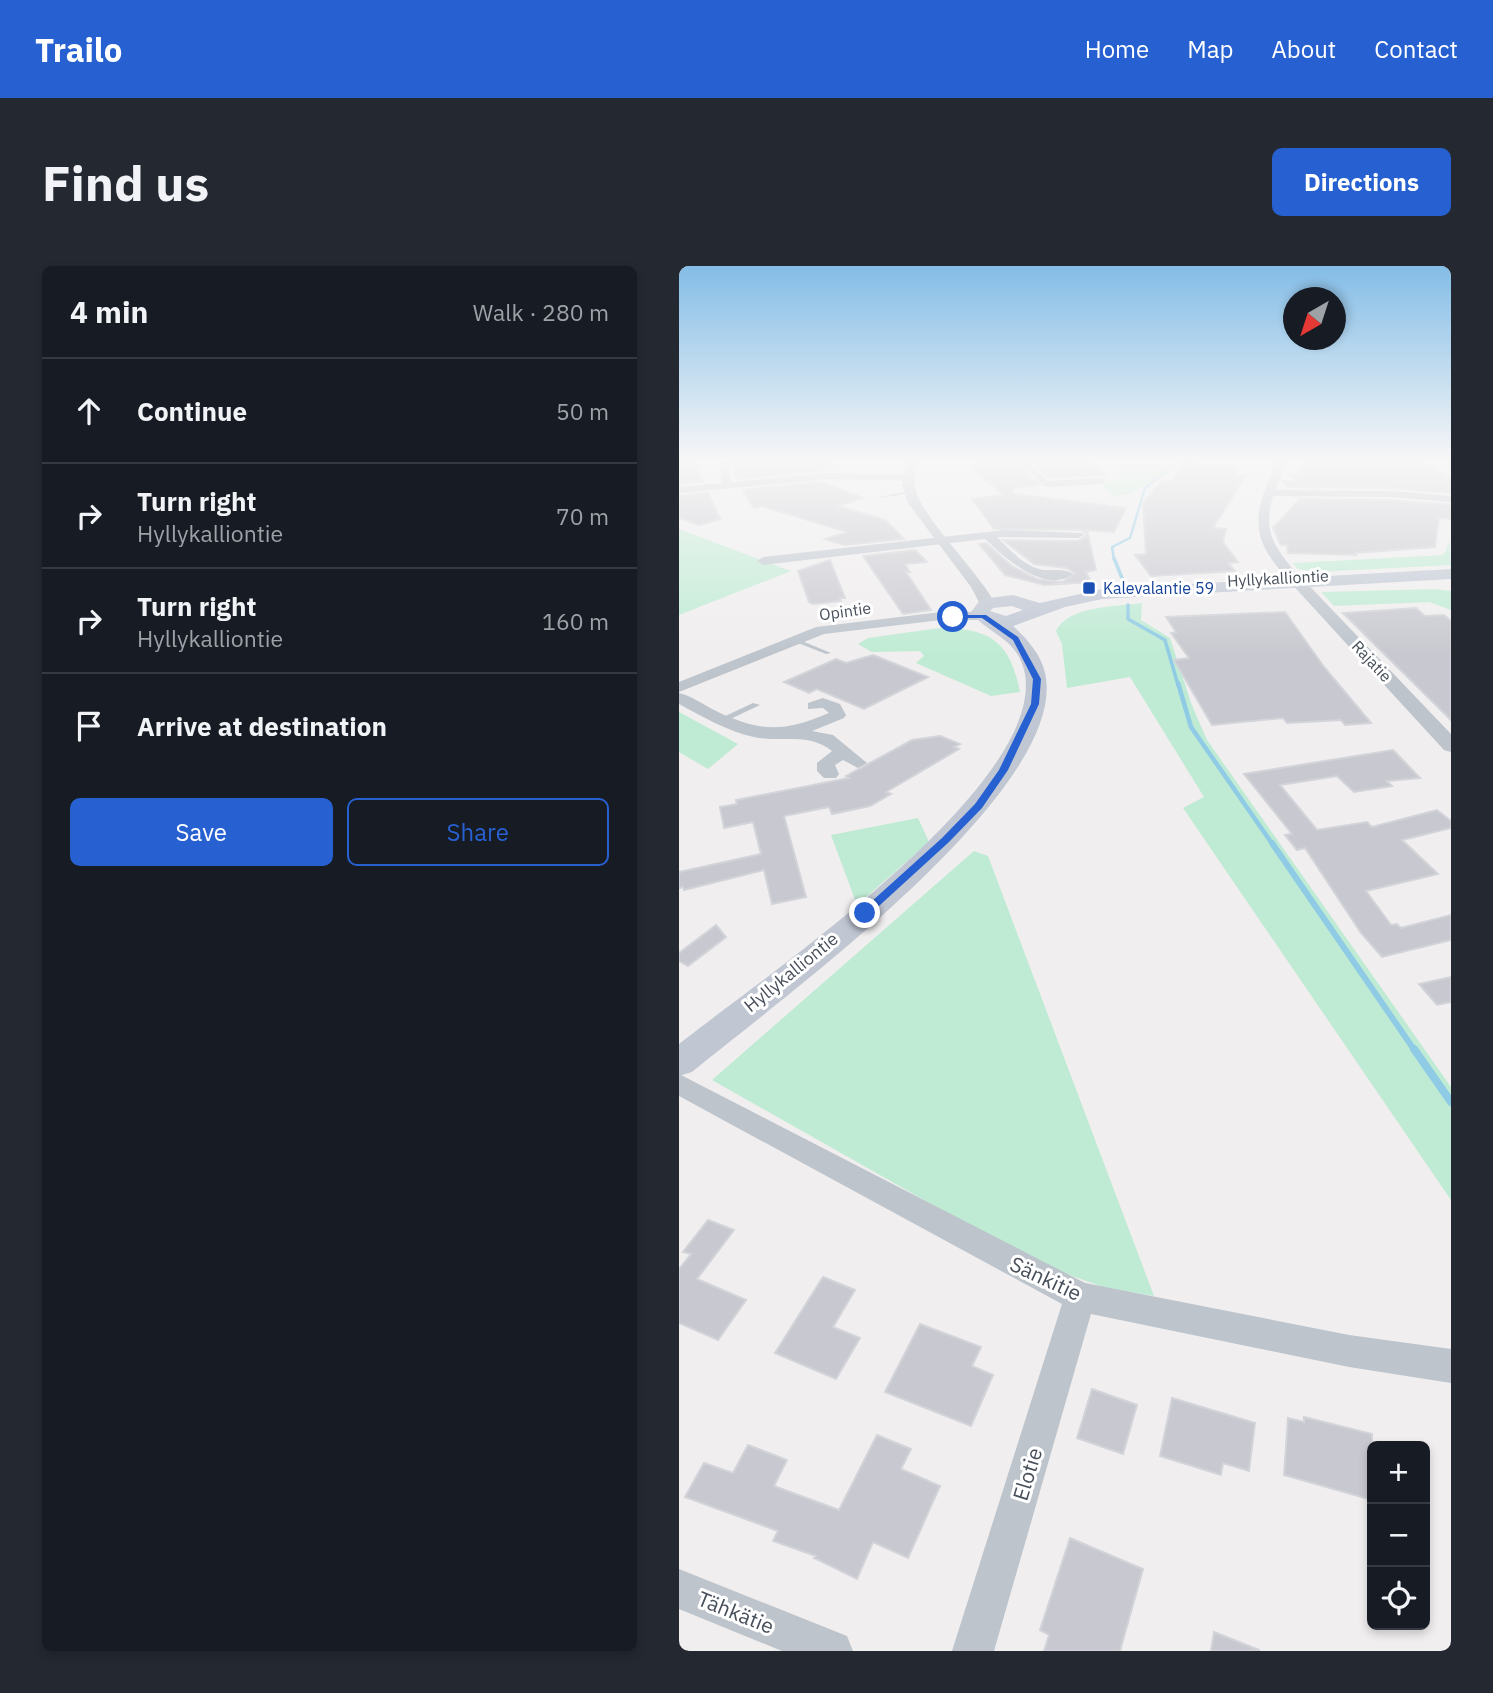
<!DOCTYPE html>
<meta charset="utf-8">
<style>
body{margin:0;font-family:"IBM Plex Sans",sans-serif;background:#242831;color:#f1f3f6}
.controls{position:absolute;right:21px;bottom:21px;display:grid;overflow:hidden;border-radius:10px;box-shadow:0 4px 10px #0003}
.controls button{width:63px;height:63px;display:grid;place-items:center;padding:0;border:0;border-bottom:2px solid #363941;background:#171b24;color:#f1f3f6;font:35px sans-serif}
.compass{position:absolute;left:604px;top:21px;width:63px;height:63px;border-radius:50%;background:#171b24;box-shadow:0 4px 10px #0003;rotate:219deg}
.stop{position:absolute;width:21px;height:21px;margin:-16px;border:5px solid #2761d1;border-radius:50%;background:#fff}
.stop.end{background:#2761d1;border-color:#fff;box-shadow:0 2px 7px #0008}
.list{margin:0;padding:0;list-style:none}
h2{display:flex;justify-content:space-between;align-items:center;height:91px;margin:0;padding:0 28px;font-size:30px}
h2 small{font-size:23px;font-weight:400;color:#9ea1a6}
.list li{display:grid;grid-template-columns:46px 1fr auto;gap:21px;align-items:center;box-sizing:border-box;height:105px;padding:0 28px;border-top:2px solid #363941}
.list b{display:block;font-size:26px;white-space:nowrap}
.list p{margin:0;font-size:23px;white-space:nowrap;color:#9ea1a6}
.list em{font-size:23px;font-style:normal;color:#9ea1a6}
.actions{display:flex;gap:14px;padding:21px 28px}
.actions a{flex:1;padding:16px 0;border:2px solid #2761d1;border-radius:10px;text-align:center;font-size:24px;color:#2761d1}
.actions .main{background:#2761d1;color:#fff}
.icon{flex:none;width:38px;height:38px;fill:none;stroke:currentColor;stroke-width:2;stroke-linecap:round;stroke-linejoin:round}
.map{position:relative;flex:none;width:772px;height:1385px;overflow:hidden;border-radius:10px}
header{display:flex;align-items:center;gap:42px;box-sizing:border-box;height:98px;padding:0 35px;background:#2761d1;color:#fff}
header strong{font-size:33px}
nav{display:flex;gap:38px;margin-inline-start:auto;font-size:24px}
.intro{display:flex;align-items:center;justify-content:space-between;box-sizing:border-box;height:168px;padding:0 42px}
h1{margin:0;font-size:49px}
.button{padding:18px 32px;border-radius:10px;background:#2761d1;color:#fff;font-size:24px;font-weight:700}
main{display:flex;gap:42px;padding:0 42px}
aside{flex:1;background:#171b24;border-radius:10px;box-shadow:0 4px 10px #0003}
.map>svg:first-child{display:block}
</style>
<header>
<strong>Trailo</strong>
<nav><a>Home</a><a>Map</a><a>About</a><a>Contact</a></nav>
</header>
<div class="intro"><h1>Find us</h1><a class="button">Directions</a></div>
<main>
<aside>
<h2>4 min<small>Walk · 280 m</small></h2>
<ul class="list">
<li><svg class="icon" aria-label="ahead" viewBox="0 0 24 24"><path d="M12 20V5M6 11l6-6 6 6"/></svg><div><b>Continue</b></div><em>50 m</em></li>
<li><svg class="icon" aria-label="right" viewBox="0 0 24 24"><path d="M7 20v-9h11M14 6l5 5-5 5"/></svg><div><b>Turn right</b><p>Hyllykalliontie</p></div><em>70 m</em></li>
<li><svg class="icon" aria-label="right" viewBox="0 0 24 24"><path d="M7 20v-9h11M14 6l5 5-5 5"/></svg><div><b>Turn right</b><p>Hyllykalliontie</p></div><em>160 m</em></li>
<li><svg class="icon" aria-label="arrive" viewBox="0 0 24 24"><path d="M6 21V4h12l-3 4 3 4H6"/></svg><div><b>Arrive at destination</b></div></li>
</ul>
<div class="actions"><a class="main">Save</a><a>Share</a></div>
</aside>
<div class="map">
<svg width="772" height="1385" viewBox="0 0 772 1385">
<rect width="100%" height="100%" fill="#f0eeee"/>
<!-- green -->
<path fill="#bfebd4" d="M443,195H499V201L451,228L435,230L422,218L446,210L434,200Z
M0,263L112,305L0,349Z
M770,275L772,299L637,306L619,303L614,297L765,289Z
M756,323L772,325V344L750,336L655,340L642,326Z
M463,337L462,354L491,372L512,437L528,474L772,821V934L504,542L525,531L451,411L388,422L383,378L377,365C390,339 437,341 463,337Z
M261,362C312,362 331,376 341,426L312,430L237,397L245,390L241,385L193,386L179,378L189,372Z
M0,446L59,478L29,503L0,486Z
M239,552L250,576L178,639L152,569Z
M295,585L309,590L475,1030L424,1021L385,1007L305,968L33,814Z"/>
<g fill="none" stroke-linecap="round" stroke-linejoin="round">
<!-- stream-far4 -->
<path stroke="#8fcbe5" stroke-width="2.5" d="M435,294L433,281L451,272L466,222L495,200V195"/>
<!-- stream-far3 -->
<path stroke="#8fcbe5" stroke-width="3.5" d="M435,292L445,317
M449,339V353L486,374L499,419"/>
<!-- stream-far2 -->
<path stroke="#8fcbe5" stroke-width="4.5" d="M499,417L512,461L594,579"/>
<!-- stream-far1 -->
<path stroke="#8fcbe5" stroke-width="6" d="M593,577L736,785"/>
<!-- stream -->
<path stroke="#8fcbe5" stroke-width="8" d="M735,783L772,836"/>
</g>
<!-- building -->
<path fill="#c8c9d0" stroke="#d2d4d9" stroke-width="2" d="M0,195H15L24,216L0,218Z
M64,195H153L154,204L58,213L52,196Z
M299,195H335L361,219L334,222V228L447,242L435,266L408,264L417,304L407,306L412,316L366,319L326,309L300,278L307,277L333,300L358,313L383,316L396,307L387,302L355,298L324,274L399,275L408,269L403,264L315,263L293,233L325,229L289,200L303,198Z
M352,195H408L429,209L370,212Z
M624,195H741L772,212V227L710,222L609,221L603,214L617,215L610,208H625L618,201L629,200Z
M503,197L559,201L556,210L567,209L534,262L547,263L544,276L559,296L549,297L556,305L472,310L456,289L467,288L464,237L483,215L493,216Z
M141,216L184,232L158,240L206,254L225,273L165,279L146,273L168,266L83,240L75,242L64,224Z
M29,227L41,253L20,259L0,252V230Z
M620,233L710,234L772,239V253L760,252L756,281L676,287L677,289L609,287L608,279H602L594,262L618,236L624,237Z
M236,284L248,296L226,298L231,306H227L252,344L224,348L184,290Z
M151,294L166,332H161L162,335L134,338L130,336L119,305Z
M737,342L746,350L765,349L772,355V454L664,347Z
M606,346L645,401L692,457L666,459L662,454L608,457L604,452L533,459L495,394L510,392L492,367L497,366L487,351Z
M194,389L249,411L185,443L138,423L130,427L105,416L157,393L167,397Z
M261,470L281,478L275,481L280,483L207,526L212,528L191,540L153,548L150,541L105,550L127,631L93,638L85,604L5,624L4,621L0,622V606L82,588L74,556L45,562L41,541L58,538L57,534L170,512L167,510L233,474Z
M714,484L741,512L708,515L713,520L675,526L658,510L601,519L638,564L688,556L693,561L758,544L772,555V562L723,574L759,608L687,625L712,659L718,658L722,662L772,649V674L703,691L682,667L626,582L618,584L606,569L613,568L565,508Z
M37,659L47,671L9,700L0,695V687Z
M772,711V736L758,739L740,718Z
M29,954L55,964L18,1013L67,1034L39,1074L0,1057V1003L12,988L4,986Z
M144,1011L176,1024L154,1061L181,1072L157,1113L96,1087Z
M241,1058L302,1081L293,1100L314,1109L292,1160L206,1126Z
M413,1123L458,1139L444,1188L398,1172Z
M493,1132L576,1157L570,1205L544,1197L542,1209L481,1190Z
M625,1151L693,1168V1234L605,1209L609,1152L625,1156Z
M198,1169L232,1183L222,1203L261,1220L229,1292L194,1276L178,1313L135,1292L137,1290L94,1275L99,1265L6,1231L25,1197L54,1207L69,1179L108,1194L95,1220L160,1244Z
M391,1272L464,1303L441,1385H365L370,1369L361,1364Z
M535,1366L580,1384V1385H532Z"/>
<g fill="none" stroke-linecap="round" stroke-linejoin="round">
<!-- service -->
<path fill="#bdc4cc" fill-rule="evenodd" d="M230,225L232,227L202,232L200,231Z
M114,373H118L152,387L147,388L114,375Z
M74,437L81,439L45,456L38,454Z"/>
<!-- minor -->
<path fill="#bdc4cc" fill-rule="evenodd" d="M39,195H49L52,216L149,207L230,209L235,212L230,215L149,213L0,227V221L43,217Z
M338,195H348L369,215L422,212L427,215L422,218L367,221Z
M597,195H607L597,224L710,225L772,230V236L710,231L594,230C583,270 597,281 620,311L614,315C606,312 600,303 594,295C567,258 583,233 597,195Z
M326,264L403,267L405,269L399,272L318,271C330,283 343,298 360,303C371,306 385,301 394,308C366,329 325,291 306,273L84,299L78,295L84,291Z
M262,346H304L311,350L304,354H262L145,368L0,426V416L137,361Z
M0,427C12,430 24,438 35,444C80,466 103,467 150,447L144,442L129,443V437L144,432L161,438L167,449L165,452L133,465L154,469L188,497L179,502L164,494L156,499L160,508L157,512H145L138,505V497L153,485C129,466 103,477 75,471C48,465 24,451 0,438Z
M0,808L406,1017L670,1069L772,1083V1117L670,1101L412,1048L315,1385H273L383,1038L0,830Z
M0,1303L168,1370L174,1385H103L0,1343Z"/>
<!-- tertiary -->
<path fill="#bdc4cc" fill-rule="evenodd" d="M228,195H240C238,203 234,214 236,222C243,252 298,304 316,337L314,340H302L292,321L229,237L223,219Z
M614,306L619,308L772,468V486L765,484L609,314L606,311Z"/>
<!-- secondary -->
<path fill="#c0c7d3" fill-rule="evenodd" d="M772,303V313L423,333L386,341L334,360C347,372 362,388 366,407C393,523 95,738 13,806L0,810V778C82,713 365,522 346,408C339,371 309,369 292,346L302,333L334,329L361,337L423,323ZM333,340L344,344L327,350L311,345L314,342Z"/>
</g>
<!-- sky -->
<linearGradient id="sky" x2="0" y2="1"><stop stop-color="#84bde7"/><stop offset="0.5" stop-color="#f8f7f7"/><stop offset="1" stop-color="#f8f7f7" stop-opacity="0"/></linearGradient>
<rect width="772" height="389" fill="url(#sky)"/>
<!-- route -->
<path fill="#2761d1" d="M274,349H307L339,371L362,413L360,438L329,504L303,542L270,576L189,650H182V645L263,572L296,538L320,504L352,438L354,413L334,374L303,352H271Z"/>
<!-- markers -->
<rect fill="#1a4fb4" stroke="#fff" stroke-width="2.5" x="403" y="315" width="14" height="14" rx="3.5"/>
<g text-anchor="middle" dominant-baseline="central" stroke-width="6" stroke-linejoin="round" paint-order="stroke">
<!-- far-street labels -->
<g font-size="16" fill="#474f5a" stroke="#fff">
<text transform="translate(599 312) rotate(-3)">Hyllykalliontie</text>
<text transform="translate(166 345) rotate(-8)">Opintie</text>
<text transform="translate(693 395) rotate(47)">Rajatie</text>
</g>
<!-- far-transit labels -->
<g font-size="16" fill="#164399" stroke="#fff" text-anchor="start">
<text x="424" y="322">Kalevalantie 59</text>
</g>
<!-- street labels -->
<g font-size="18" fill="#474f5a" stroke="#fff">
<text transform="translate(112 706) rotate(-39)">Hyllykalliontie</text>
</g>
<!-- near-street labels -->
<g font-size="21" fill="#474f5a" stroke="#fff">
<text transform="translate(367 1012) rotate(25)">Sänkitie</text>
<text transform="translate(348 1208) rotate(-73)">Elotie</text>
<text transform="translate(57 1346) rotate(22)">Tähkätie</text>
</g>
</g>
</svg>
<div class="controls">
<button>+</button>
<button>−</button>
<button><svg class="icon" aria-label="locate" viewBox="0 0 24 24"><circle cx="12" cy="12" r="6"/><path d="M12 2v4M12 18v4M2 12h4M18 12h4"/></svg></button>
</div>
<svg class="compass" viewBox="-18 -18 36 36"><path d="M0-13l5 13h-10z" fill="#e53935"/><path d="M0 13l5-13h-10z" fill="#9ea1a6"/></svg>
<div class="stop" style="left:274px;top:351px"></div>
<div class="stop end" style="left:186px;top:647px"></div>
</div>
</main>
